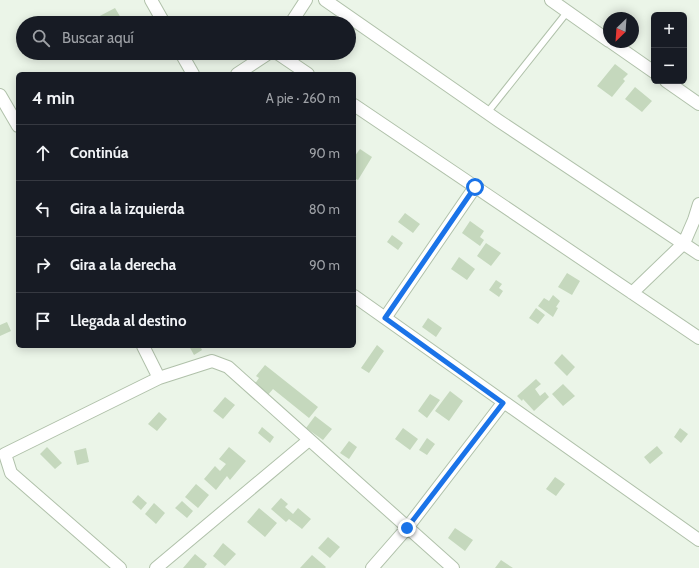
<!DOCTYPE html>
<html lang="es">
<meta charset="utf-8">
<style>
body{margin:0;font-family:Cabin,sans-serif;background:#242831;color:#f1f3f6}
.controls{position:absolute;right:12px;top:12px;display:grid;overflow:hidden;border-radius:6px;box-shadow:0 2px 10px #0003}
.controls button{width:36px;height:36px;display:grid;place-items:center;padding:0;border:0;border-bottom:1px solid #363941;background:#171b24;color:#f1f3f6;font:20px sans-serif}
.compass{position:absolute;left:603px;top:12px;width:36px;height:36px;border-radius:50%;background:#171b24;box-shadow:0 2px 10px #0003;rotate:205deg}
.stop{position:absolute;width:12px;height:12px;margin:-9px;border:3px solid #1a73e8;border-radius:50%;background:#fff}
.stop.end{background:#1a73e8;border-color:#fff;box-shadow:0 1px 4px #0008}
.list{margin:0;padding:0;list-style:none}
h2{display:flex;justify-content:space-between;align-items:center;height:52px;margin:0;padding:0 16px;font-size:17px}
h2 small{font-size:13px;font-weight:400;color:#9ea1a6}
.list li{display:grid;grid-template-columns:26px 1fr auto;gap:12px;align-items:center;box-sizing:border-box;height:56px;padding:0 16px;border-top:1px solid #363941}
.list b{display:block;font-size:15px;white-space:nowrap}
.list em{font-size:13px;font-style:normal;color:#9ea1a6}
.icon{flex:none;width:22px;height:22px;fill:none;stroke:currentColor;stroke-width:2;stroke-linecap:round;stroke-linejoin:round}
.map{position:relative;flex:none;width:699px;height:568px;overflow:hidden}
.search{position:absolute;background:#171b24;box-shadow:0 2px 10px #0003;left:16px;top:16px;width:340px;height:44px;display:flex;align-items:center;gap:10px;box-sizing:border-box;padding:0 14px;border-radius:22px;color:#9ea1a6;font-size:15px}
.panel{position:absolute;background:#171b24;box-shadow:0 2px 10px #0003;left:16px;top:72px;width:340px;height:276px;border-radius:6px}
.map>svg:first-child{display:block}
</style>
<div class="map">
<svg width="699" height="568" viewBox="0 0 699 568">
<rect width="100%" height="100%" fill="#ebf5e8"/>
<!-- building -->
<path fill="#c5d8bd" d="M115,8L124,23H96L94,19Z
M615,64L628,74L623,79L625,81L612,97L597,86Z
M635,87L652,101L642,112L625,99Z
M360,149L372,157L358,180L354,178V157Z
M405,213L420,224L413,233L398,222Z
M470,221L484,231L480,237L484,240L480,246L462,233Z
M392,235L403,243L398,250L387,242Z
M486,243L501,253L491,266L477,256Z
M459,257L475,269L467,280L451,269Z
M567,273L580,281L572,295L558,287Z
M496,280L502,284L499,288L503,291L499,297L489,290Z
M553,295L560,301L556,307L558,308L553,317L538,306L544,298L549,301Z
M536,308L545,315L538,324L529,318Z
M428,318L442,328L436,337L422,327Z
M7,322L11,331L0,336V325Z
M377,345L384,351L369,373L361,368Z
M189,346H200L202,350L194,355Z
M562,354L575,367L567,376L554,363Z
M265,365L318,407L309,418L273,389L267,396L254,385L259,378L256,376Z
M536,379L541,384L535,389L540,396L545,392L549,397L534,411L523,399L522,401L517,396Z
M563,384L575,396L563,406L552,394Z
M450,391L463,401L449,421L435,411Z
M430,394L440,400L427,418L418,411Z
M225,397L235,405L223,419L213,411Z
M159,412L167,419L157,431L148,424Z
M315,416L332,429L323,440L306,428Z
M262,427L274,437L270,443L258,433Z
M403,428L418,439L410,450L395,439Z
M680,428L688,434L681,443L674,437Z
M427,438L435,444L427,455L419,450Z
M349,441L357,447L349,459L340,453Z
M657,446L663,453L650,464L644,457Z
M47,447L62,463L55,469L40,454Z
M229,447L246,461L230,480L227,476L216,490L204,479L215,466L220,471L226,464L219,459Z
M86,448L89,462L77,465L74,451Z
M555,477L565,484L556,496L546,489Z
M196,484L209,495L198,508L185,497Z
M138,495L147,503L141,510L132,502Z
M281,498L288,504L285,507L293,514L298,508L311,519L302,529L289,519L286,522L271,509Z
M182,501L193,511L187,518L175,508Z
M154,503L165,513L156,524L145,514Z
M259,508L277,523L265,537L247,522Z
M455,528L473,540L465,551L448,538Z
M328,537L340,547L330,558L318,548Z
M223,543L236,554L225,566L213,556Z
M195,554L207,564L204,568H183Z
M312,555L326,567L325,568H300Z
M501,560L513,568H495Z"/>
<g fill="none" stroke-linecap="round" stroke-linejoin="round">
<defs>
<path id="service" d="M487,113L568,11"/>
<path id="minor" d="M151,0L164,23
M325,0L499,121L699,254
M551,0L609,41
M291,23L306,0
M611,42L654,72
M181,53L193,74
M277,53L308,74
M237,74L269,53
M666,81L699,104
M0,95L18,126
M354,105L699,338
M632,293L684,243L694,220L699,204
M354,296L699,540
M385,318L475,187
M143,346L159,378
M120,568L11,473L5,454L159,378L212,361L228,367L453,568
M156,568L309,440
M372,568L407,528L503,403"/>
</defs>
<!-- service casing -->
<use href="#service" stroke="#b0c1aa" stroke-width="8"/>
<!-- minor casing -->
<use href="#minor" stroke="#b0c1aa" stroke-width="14"/>
<!-- service -->
<use href="#service" stroke="#fff" stroke-width="6"/>
<!-- minor -->
<use href="#minor" stroke="#fff" stroke-width="12"/>
</g>
<g fill="none" stroke-linecap="round" stroke-linejoin="round">
<!-- route -->
<path stroke="#1a73e8" stroke-width="5" d="M407,528L503,403L385,318L475,187"/>
</g>
</svg>
<div class="controls">
<button>+</button>
<button>−</button>
</div>
<svg class="compass" viewBox="-18 -18 36 36"><path d="M0-13l5 13h-10z" fill="#e53935"/><path d="M0 13l5-13h-10z" fill="#9ea1a6"/></svg>
<div class="stop" style="left:475px;top:187px"></div>
<div class="stop end" style="left:407px;top:528px"></div>
<div class="search"><svg class="icon" aria-label="search" viewBox="0 0 24 24"><circle cx="10" cy="10" r="6"/><path d="M15 15l6 6"/></svg>Buscar aquí</div>
<section class="panel">
<h2>4 min<small>A pie · 260 m</small></h2>
<ul class="list">
<li><svg class="icon" aria-label="ahead" viewBox="0 0 24 24"><path d="M12 20V5M6 11l6-6 6 6"/></svg><div><b>Continúa</b></div><em>90 m</em></li>
<li><svg class="icon" aria-label="left" viewBox="0 0 24 24"><path d="M17 20v-9H6M10 6l-5 5 5 5"/></svg><div><b>Gira a la izquierda</b></div><em>80 m</em></li>
<li><svg class="icon" aria-label="right" viewBox="0 0 24 24"><path d="M7 20v-9h11M14 6l5 5-5 5"/></svg><div><b>Gira a la derecha</b></div><em>90 m</em></li>
<li><svg class="icon" aria-label="arrive" viewBox="0 0 24 24"><path d="M6 21V4h12l-3 4 3 4H6"/></svg><div><b>Llegada al destino</b></div></li>
</ul>
</section>
</div>
